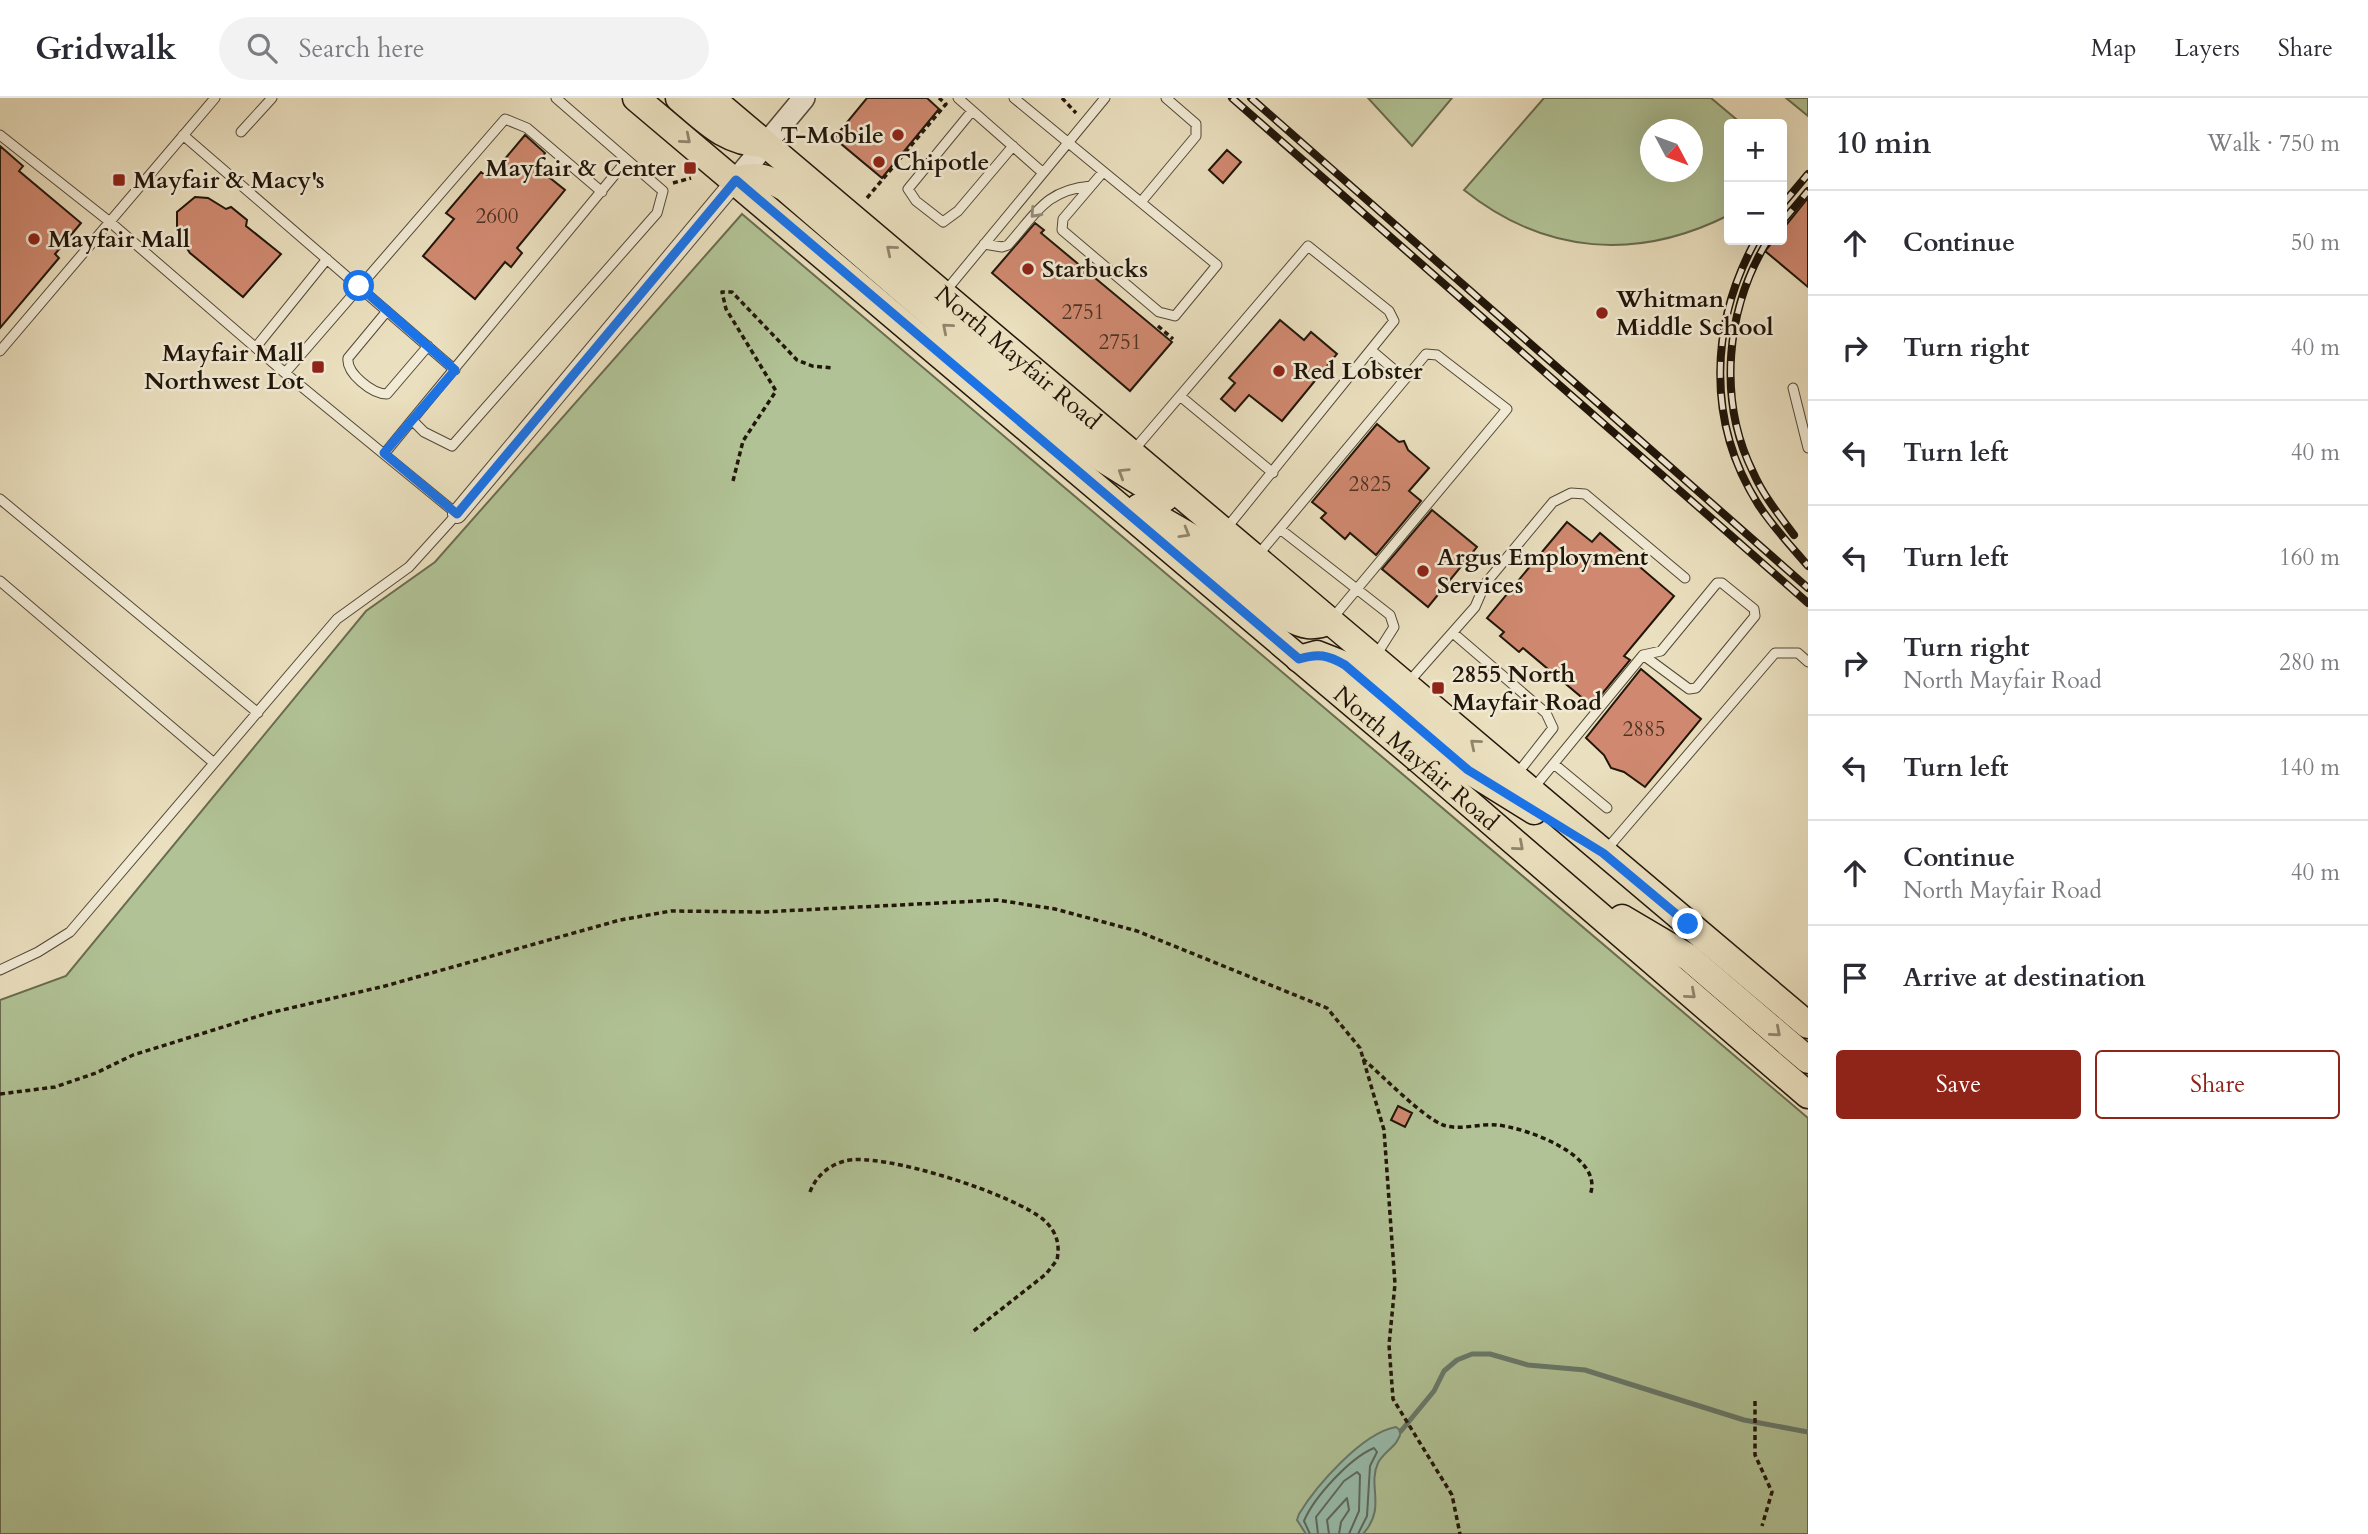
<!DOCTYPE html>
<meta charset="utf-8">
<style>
body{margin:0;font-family:Cardo,serif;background:#f2f2f3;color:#2b2b33}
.controls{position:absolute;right:21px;top:21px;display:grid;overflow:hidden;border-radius:7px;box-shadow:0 7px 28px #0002}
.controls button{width:63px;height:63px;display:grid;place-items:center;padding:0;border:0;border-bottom:2px solid #e1e1e2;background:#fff;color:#2b2b33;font:35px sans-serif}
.compass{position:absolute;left:1640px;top:21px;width:63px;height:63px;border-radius:50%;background:#fff;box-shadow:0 7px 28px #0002;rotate:131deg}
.stop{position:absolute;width:21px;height:21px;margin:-16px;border:5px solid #1a73e8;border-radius:50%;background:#fff}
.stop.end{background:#1a73e8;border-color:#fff;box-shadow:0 2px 7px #0008}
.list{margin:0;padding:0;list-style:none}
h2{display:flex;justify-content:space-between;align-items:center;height:91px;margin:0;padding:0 28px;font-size:30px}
h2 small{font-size:23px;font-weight:400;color:#7c7c81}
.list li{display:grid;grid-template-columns:46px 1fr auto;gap:21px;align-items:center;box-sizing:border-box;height:105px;padding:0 28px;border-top:2px solid #e1e1e2}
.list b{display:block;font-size:26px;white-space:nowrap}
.list p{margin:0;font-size:23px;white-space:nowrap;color:#7c7c81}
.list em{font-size:23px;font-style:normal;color:#7c7c81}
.actions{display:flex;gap:14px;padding:21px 28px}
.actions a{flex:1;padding:16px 0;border:2px solid #8f2418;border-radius:7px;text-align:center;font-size:24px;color:#8f2418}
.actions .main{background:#8f2418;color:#fff}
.icon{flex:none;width:38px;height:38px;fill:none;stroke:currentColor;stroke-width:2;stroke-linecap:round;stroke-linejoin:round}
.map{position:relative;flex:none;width:1808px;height:1436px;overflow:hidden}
header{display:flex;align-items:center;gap:42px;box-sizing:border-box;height:98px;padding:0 35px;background:#fff;border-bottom:2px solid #e1e1e2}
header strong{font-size:33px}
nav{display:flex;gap:38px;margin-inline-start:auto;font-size:24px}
.search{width:490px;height:63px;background:#f2f2f3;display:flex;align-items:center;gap:18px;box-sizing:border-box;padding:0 24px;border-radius:38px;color:#7c7c81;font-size:26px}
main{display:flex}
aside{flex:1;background:#fff}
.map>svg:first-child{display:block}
</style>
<header>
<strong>Gridwalk</strong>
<div class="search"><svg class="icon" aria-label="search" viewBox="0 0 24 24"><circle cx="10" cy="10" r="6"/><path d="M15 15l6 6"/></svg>Search here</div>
<nav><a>Map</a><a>Layers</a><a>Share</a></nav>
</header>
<main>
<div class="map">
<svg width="1808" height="1436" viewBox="0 0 1808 1436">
<rect width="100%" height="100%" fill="#eadfbe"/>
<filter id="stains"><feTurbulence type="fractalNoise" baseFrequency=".00286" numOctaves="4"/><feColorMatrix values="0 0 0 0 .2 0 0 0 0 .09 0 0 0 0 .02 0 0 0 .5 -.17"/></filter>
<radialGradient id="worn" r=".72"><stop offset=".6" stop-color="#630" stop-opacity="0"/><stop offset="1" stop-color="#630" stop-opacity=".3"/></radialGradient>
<!-- green -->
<path fill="#b1c396" stroke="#696c50" stroke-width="2" fill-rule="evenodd" d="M1368,0H1452L1412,48Z
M1544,0H1711L1742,26H1729V117C1638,163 1545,157 1464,92ZM1650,32H1692V74H1650Z
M1786,0H1808V18Z
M742,116L1808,1020V1436H0V902L66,878L366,513L435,464Z"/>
<!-- water -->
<path fill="#98bdad" stroke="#687a6c" stroke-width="2" d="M1396,1329L1401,1333C1399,1348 1384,1353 1378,1365C1367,1389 1387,1409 1363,1436H1306L1297,1422L1299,1416C1316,1388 1362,1335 1396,1329Z"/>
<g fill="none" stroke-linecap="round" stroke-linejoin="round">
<!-- shore -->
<path stroke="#5c6a5c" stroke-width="2" d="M1310,1436L1304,1423C1314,1399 1350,1360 1374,1350L1377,1354L1370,1368L1367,1418L1358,1436
M1318,1436L1316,1419L1344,1383L1357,1374L1360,1377L1359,1413L1349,1436
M1329,1436L1327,1422L1347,1400L1349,1412L1341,1424L1339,1436"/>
<!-- stream -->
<path stroke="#687a6c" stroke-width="5" d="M1401,1333L1434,1293L1444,1273L1457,1262L1472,1256H1490L1528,1267L1585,1272L1744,1322L1808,1334"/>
</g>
<!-- building -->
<path fill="#d08970" stroke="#21160a" stroke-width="2" d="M867,0H927L939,11L882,80L834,40Z
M525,37L545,55L535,68L565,92L517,150L522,155L511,169L505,164L475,201L423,158L454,121L446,115L481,74L489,80Z
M0,48L23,68L19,73L81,125L55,156L59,160L0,230Z
M1227,52L1241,64L1223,85L1209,72Z
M195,99L208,100L226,111L231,109L247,122L246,128L281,156L243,199L190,155L177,135V114Z
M1808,100V189L1765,153L1774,142H1782V132Z
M1035,125L1044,132L1041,135L1172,244L1130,293L992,175Z
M1280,222L1304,242L1311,234L1337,256L1282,323L1249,297L1235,313L1221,301L1235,285L1229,280Z
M1377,326L1399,344L1404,343L1408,352L1429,370L1409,393L1421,403L1376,457L1350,435L1345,441L1321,420L1326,415L1312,404Z
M1432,412L1477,449L1428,509L1382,471Z
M1567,424L1592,444L1600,435L1674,498L1624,558L1630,562L1592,608L1523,550L1519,554L1500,538L1504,534L1487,520Z
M1641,571L1701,621L1645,689L1624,674L1611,670L1604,657L1586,640Z
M1398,1008L1412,1015L1405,1029L1391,1022Z"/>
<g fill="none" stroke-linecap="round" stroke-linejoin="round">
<defs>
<path id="service" d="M958,0L1042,74
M1014,0L1217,167L1175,218L1159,214L1062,132L1063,121L1103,74
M972,13L908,91L916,103L943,124L958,113L1013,48
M241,34L272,0
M0,37L110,124L285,275L457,416L409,469L337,521L70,834L38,854L0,872
M183,37L455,272
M1141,104L1196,38V26L1166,0
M984,146L1002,149L1008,147C1036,116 1045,92 1091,88
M944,195L1105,0
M387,213L348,260C346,275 372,296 387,296L428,248
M256,249L327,161
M1371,252L1405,281
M0,253L215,0
M285,275L505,21L527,30L602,94
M1793,290L1808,350
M1180,298L1273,375
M412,322L627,62
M1133,353L1308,148L1389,213L1394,223L1225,432
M385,355L412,322L424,334L452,348L657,115L663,93L556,0
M0,401L258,615
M1280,431L1390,517L1394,529L1375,559
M1258,457L1426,256L1437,257L1507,311L1331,522
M0,483L214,665
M1453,535L1546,615L1553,630L1517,676
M1407,586L1475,509L1485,486L1553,404L1571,395L1585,396L1685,480
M1554,666L1607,710
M1532,692L1643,557L1661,553L1717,485H1722L1754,511L1755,518L1696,590L1689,591L1643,557
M1606,752L1775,555H1798L1808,564"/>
<path id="minor" d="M457,416L736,82"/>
<path id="tertiary" d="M736,82L804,0"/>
<g id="primary">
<path id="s1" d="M636,0L1418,661L1808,997"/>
<path d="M679,0C706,23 726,45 763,46"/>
<path id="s2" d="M711,0L1808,927"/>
<path d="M736,82C757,76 766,79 785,90L1090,353L1165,400"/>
<path d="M1139,409L1198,443L1287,519C1303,528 1313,530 1330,523"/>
<path d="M1299,561L1317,556L1345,567L1468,672L1534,713"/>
<path d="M1622,820L1688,859L1808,962"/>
</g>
</defs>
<!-- service casing -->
<use href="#service" stroke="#534837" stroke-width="11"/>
<!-- minor casing -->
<use href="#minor" stroke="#534837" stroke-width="20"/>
<!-- tertiary casing -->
<use href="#tertiary" stroke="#534837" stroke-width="24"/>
<!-- primary casing -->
<use href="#primary" stroke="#21160a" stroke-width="29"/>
<!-- path -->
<path stroke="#21160a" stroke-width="3.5" stroke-dasharray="5 3.5" stroke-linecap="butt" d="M1062,0L1076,15
M673,85L691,80
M867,100L946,6L939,0
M1158,228L1173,241
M733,383L743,343L776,293L726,211L722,194H732L797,262L812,268L833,270
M1363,961C1383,978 1421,1018 1443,1027C1460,1033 1480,1025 1497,1027C1527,1030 1605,1058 1590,1097
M0,996L55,989L96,975L133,957L265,916L385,888L620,822L671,813L762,814L997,802L1055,811L1137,833L1327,910L1360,950L1384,1032L1395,1186L1389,1247L1393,1301L1452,1397L1460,1436
M810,1094C816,1078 829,1067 845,1063C881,1053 1017,1097 1045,1123C1057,1135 1060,1146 1057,1162L1046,1176L971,1235
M1755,1303V1357L1772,1394L1762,1428"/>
<!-- service -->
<use href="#service" stroke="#f1ead5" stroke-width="9"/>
<!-- minor -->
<use href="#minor" stroke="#f1ead5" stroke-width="18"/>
<!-- tertiary -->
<use href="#tertiary" stroke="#f1ead5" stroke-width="21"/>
<!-- primary -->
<use href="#primary" stroke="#eadfbe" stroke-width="26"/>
<defs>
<path id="rail" d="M1232,0L1808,505
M1251,0L1808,490
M1782,107L1808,76
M1782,124L1808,93
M1756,142C1710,225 1706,324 1758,406C1772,428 1791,448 1808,468
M1768,142C1726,210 1717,301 1753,374C1763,397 1779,417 1794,437"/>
</defs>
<!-- rail casing -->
<use href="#rail" stroke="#21160a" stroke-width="8"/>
<!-- rail -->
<use href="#rail" stroke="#f1ead5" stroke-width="5" stroke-dasharray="16" stroke-linecap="butt"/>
</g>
<!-- one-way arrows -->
<defs><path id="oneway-chevron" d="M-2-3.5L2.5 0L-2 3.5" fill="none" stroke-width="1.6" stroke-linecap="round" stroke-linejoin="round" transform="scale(1.75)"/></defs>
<g stroke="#90856d">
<use href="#oneway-chevron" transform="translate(686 41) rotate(40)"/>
<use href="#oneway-chevron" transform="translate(891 152) rotate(-140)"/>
<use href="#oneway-chevron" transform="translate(947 230) rotate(-139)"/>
<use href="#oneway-chevron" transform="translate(1123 375) rotate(-148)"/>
<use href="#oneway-chevron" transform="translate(1185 435) rotate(30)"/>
<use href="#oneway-chevron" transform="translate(1475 646) rotate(-140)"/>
<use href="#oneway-chevron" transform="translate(1519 748) rotate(41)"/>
<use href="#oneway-chevron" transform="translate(1691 896) rotate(41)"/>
<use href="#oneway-chevron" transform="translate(1776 934) rotate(41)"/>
</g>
<use stroke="#938b7a" href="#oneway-chevron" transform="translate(1035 115) rotate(132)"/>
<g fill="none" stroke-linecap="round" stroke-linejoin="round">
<!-- route -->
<path stroke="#1a73e8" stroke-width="9" d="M359,188L455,272L384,355L457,416L736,82L1299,561C1318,555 1328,557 1345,567L1468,672L1603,755L1688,826"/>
</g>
<!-- markers -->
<g fill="#8f2418" stroke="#f1ead5" stroke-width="2.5">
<circle cx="898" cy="37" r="7"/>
<circle cx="879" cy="64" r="7"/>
<rect x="683" y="63" width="14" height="14" rx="3.5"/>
<rect x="112" y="75" width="14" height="14" rx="3.5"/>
<circle cx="34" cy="141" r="7"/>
<circle cx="1028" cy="171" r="7"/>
<circle cx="1602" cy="215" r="7"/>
<rect x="311" y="262" width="14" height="14" rx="3.5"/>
<circle cx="1279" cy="273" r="7"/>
<circle cx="1423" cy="473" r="7"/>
<rect x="1431" y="583" width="14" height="14" rx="3.5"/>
</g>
<g text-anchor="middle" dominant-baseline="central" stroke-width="5" stroke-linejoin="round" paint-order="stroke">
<!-- number labels -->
<g font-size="21" fill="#4d3324">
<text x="497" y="118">2600</text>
<text x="1083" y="214">2751</text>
<text x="1120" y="244">2751</text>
<text x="1370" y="386">2825</text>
<text x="1644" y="631">2885</text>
</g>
<!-- poi labels -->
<g font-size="24" font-weight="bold" fill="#21160a" stroke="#f1ead5" text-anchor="start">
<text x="884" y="37" text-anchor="end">T-Mobile</text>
<text x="893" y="64">Chipotle</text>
<text x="676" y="70" text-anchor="end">Mayfair &amp; Center</text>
<text x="133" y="82">Mayfair &amp; Macy's</text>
<text x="48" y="141">Mayfair Mall</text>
<text x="1042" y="171">Starbucks</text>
<text x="1616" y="201">Whitman<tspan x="1616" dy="28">Middle School</tspan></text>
<text x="304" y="255" text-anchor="end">Mayfair Mall<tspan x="304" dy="28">Northwest Lot</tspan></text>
<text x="1293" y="273">Red Lobster</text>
<text x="1437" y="459">Argus Employment<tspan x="1437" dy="28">Services</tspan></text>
<text x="1452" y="576">2855 North<tspan x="1452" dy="28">Mayfair Road</tspan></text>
</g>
<!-- street labels -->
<g font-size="24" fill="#21160a" stroke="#f1ead5">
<text stroke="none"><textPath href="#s2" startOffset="402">North Mayfair Road</textPath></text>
<text stroke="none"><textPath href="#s1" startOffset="1022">North Mayfair Road</textPath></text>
</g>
</g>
<rect width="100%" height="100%" filter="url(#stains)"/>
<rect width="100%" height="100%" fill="url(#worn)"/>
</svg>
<div class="controls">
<button>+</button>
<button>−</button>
</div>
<svg class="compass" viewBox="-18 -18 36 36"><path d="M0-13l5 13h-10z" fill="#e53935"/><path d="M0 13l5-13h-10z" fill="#7c7c81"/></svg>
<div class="stop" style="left:359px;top:188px"></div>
<div class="stop end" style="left:1688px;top:826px"></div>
</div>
<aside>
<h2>10 min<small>Walk · 750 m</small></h2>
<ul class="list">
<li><svg class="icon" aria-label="ahead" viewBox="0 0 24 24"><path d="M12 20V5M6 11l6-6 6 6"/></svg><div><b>Continue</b></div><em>50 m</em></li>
<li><svg class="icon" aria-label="right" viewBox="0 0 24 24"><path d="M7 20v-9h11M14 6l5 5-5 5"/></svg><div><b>Turn right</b></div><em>40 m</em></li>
<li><svg class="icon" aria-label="left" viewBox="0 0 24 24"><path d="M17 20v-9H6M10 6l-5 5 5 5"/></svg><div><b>Turn left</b></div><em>40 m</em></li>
<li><svg class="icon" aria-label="left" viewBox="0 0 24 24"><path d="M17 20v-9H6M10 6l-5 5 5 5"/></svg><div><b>Turn left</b></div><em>160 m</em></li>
<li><svg class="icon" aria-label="right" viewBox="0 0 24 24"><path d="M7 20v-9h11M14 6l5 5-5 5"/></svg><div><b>Turn right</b><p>North Mayfair Road</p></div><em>280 m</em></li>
<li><svg class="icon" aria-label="left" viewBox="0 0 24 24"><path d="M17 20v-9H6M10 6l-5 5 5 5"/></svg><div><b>Turn left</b></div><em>140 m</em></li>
<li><svg class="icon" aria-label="ahead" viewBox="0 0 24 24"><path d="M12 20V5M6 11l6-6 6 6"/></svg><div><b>Continue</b><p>North Mayfair Road</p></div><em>40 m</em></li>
<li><svg class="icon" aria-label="arrive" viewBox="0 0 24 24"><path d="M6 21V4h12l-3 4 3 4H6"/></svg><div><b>Arrive at destination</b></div></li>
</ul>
<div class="actions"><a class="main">Save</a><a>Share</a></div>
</aside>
</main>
